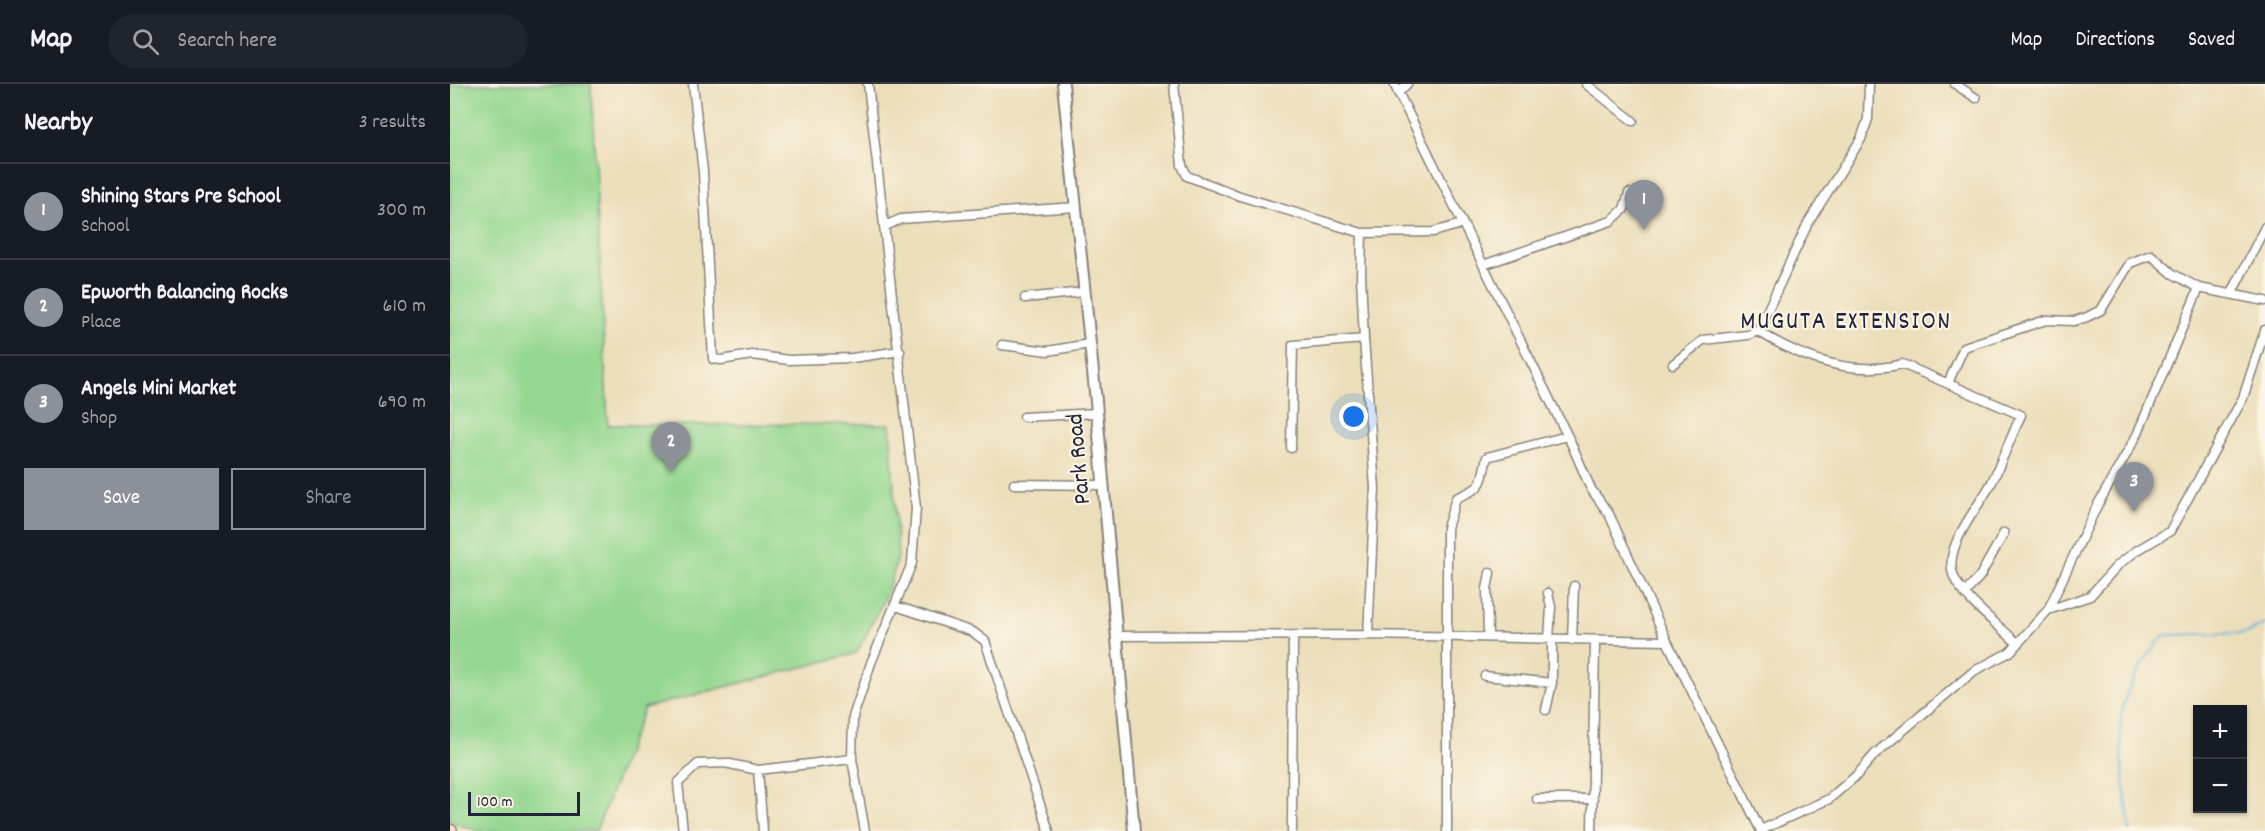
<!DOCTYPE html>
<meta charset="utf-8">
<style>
body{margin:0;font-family:Dekko,sans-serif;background:#20242c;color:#f1f3f6}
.controls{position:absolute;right:18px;bottom:18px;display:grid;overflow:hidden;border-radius:0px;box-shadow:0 2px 4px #0004}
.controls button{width:54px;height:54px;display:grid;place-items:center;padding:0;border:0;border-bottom:2px solid #363941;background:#171b24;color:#f1f3f6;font:30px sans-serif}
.scale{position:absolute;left:18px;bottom:15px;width:112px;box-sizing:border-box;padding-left:6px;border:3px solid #22223b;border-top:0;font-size:16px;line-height:21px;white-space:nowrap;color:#22223b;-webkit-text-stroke:4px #fcf5e5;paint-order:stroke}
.you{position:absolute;left:904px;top:333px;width:21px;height:21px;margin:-15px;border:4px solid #fff;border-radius:50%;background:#1a73e8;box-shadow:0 0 0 9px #1a73e833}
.badge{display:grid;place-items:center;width:39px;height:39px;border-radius:50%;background:#8c9099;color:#fff;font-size:20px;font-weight:700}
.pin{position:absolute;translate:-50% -50px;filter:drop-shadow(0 2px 3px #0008)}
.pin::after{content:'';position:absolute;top:32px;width:21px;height:18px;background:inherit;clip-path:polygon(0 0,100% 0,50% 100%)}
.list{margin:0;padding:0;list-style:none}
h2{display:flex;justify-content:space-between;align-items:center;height:78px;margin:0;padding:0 24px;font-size:26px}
h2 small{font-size:20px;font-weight:400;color:#9ea1a6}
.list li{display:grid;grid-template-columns:39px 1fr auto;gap:18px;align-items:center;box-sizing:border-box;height:96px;padding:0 24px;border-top:2px solid #363941}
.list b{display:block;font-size:22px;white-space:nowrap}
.list p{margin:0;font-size:20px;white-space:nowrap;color:#9ea1a6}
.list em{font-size:20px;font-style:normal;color:#9ea1a6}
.actions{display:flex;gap:12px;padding:18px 24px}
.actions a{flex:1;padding:14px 0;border:2px solid #8c9099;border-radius:0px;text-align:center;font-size:21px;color:#8c9099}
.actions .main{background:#8c9099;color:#fff}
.icon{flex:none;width:33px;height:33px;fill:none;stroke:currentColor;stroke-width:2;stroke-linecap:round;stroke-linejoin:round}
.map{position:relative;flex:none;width:1815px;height:747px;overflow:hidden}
header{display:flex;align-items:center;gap:36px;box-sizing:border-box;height:84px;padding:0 30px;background:#171b24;border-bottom:2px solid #363941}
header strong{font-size:28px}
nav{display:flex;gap:33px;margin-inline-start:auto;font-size:21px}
.search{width:420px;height:54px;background:#20242c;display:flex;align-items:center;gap:15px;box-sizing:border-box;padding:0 21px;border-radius:33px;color:#9ea1a6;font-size:22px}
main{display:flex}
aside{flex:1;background:#171b24}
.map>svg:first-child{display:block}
</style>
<header>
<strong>Map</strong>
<div class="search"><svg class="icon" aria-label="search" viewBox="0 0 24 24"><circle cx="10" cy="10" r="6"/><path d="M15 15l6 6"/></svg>Search here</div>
<nav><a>Map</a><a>Directions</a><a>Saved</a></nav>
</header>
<main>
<aside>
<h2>Nearby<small>3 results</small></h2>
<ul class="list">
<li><span class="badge">1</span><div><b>Shining Stars Pre School</b><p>School</p></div><em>300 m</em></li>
<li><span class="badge">2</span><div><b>Epworth Balancing Rocks</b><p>Place</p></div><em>610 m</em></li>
<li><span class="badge">3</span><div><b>Angels Mini Market</b><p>Shop</p></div><em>690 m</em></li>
</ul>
<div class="actions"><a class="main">Save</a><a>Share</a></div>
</aside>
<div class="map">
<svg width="1815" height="747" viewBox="0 0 1815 747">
<rect width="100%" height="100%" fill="#fcf5e5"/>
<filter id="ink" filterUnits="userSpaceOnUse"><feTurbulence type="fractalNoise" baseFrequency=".0167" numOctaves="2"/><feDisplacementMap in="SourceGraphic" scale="12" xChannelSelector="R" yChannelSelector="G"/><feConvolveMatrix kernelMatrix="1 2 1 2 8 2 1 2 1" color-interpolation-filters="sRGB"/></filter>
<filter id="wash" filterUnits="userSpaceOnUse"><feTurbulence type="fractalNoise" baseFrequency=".008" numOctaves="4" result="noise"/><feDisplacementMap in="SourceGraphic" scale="24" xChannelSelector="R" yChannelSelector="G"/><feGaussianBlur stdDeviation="1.35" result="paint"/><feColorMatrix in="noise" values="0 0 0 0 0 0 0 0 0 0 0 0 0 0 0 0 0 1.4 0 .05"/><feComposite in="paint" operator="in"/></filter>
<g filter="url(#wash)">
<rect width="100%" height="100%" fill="#ebdeba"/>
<!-- green -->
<path fill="#94d790" stroke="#5b7c66" stroke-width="1.5" d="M0,0H141L158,341L440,340L448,473L437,509L407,569L194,624L146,747H27L0,737Z"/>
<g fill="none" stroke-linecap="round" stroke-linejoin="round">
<!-- stream -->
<path stroke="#62afdb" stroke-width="2" d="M1680,747C1677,718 1666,649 1673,622C1681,595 1696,572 1714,551L1797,549L1815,540"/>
</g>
</g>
<g filter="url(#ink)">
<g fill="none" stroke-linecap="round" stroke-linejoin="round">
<defs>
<path id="minor" d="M243,0L253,88L263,275L271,276L302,271L339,276L402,274L450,267
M724,0L732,81L737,92L790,112L912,149L983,148L1012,140
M944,0L1122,361L1141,405L1159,430L1217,557L1311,747
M1136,0L1183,37
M1505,0L1526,14
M948,9L957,0
M435,142L451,135L626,123
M912,149L911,192L914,255L925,404L918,551
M1033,181L1161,137L1174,125L1179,109
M1782,209L1815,143
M575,214L634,208
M1308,247C1350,274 1402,293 1452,280L1571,331C1561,354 1552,376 1542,398C1530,422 1491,464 1504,493C1513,515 1550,542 1567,559
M552,261L598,267L639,260
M1223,280L1253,256L1298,251L1308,247L1358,139L1411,55L1418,35L1419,0
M1498,299L1514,263L1596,236L1624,237L1637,233L1651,226L1680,179L1701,171L1723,190L1749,204L1815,217
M574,333L647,329
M841,364L843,261L914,255
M564,400L653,401
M1098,509L1101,523L1099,555
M1515,509L1530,492L1554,449
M446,522L523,548L535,557L599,747
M1598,526L1647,422L1687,351L1749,204
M667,552L918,551L1217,557
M1038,553L1037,505L1040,489
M1122,556L1124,502
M1035,592L1102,599
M1096,626L1102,599V555
M308,686L313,747
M1087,715H1143
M1311,746L1379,715L1407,691L1425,670L1524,587L1560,568L1598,526L1640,512L1668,481L1686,467L1720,447L1793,314L1815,246
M233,747L228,699L248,680L275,679L308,686L402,675
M415,747L402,675L403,633L421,579L462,479L466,424L418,0
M842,747L843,552
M997,747V444L1006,414C1035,402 1030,402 1037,373L1117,352
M1142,747L1145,557"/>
<path id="tertiary" d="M613,0L646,317L684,747"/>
<path id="secondary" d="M0,747H1"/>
</defs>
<!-- minor casing -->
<use href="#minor" stroke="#86807a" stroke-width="11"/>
<!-- tertiary casing -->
<use href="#tertiary" stroke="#86807a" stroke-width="14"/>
<!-- secondary casing -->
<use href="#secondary" stroke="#86807a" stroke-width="15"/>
<!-- minor -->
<use href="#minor" stroke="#fff" stroke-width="8"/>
<!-- tertiary -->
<use href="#tertiary" stroke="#fff" stroke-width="10"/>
<!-- secondary -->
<use href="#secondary" stroke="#fce5cf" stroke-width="12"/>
</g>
</g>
<g text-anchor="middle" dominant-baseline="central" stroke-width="4.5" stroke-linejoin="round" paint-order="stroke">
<!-- street labels -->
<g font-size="24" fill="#22223b" stroke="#fcf5e5">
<text transform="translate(630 375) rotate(-95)">Park Road</text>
</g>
<!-- neighbourhood labels -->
<g font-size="26" letter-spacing="1.5" fill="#22223b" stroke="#fcf5e5">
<text x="1396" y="238">MUGUTA EXTENSION</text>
</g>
</g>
</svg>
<div class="controls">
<button>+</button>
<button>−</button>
</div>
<div class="scale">100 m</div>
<div class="you"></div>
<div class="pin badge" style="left:1194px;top:146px">1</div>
<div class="pin badge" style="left:221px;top:388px">2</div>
<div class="pin badge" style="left:1684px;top:428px">3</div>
</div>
</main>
